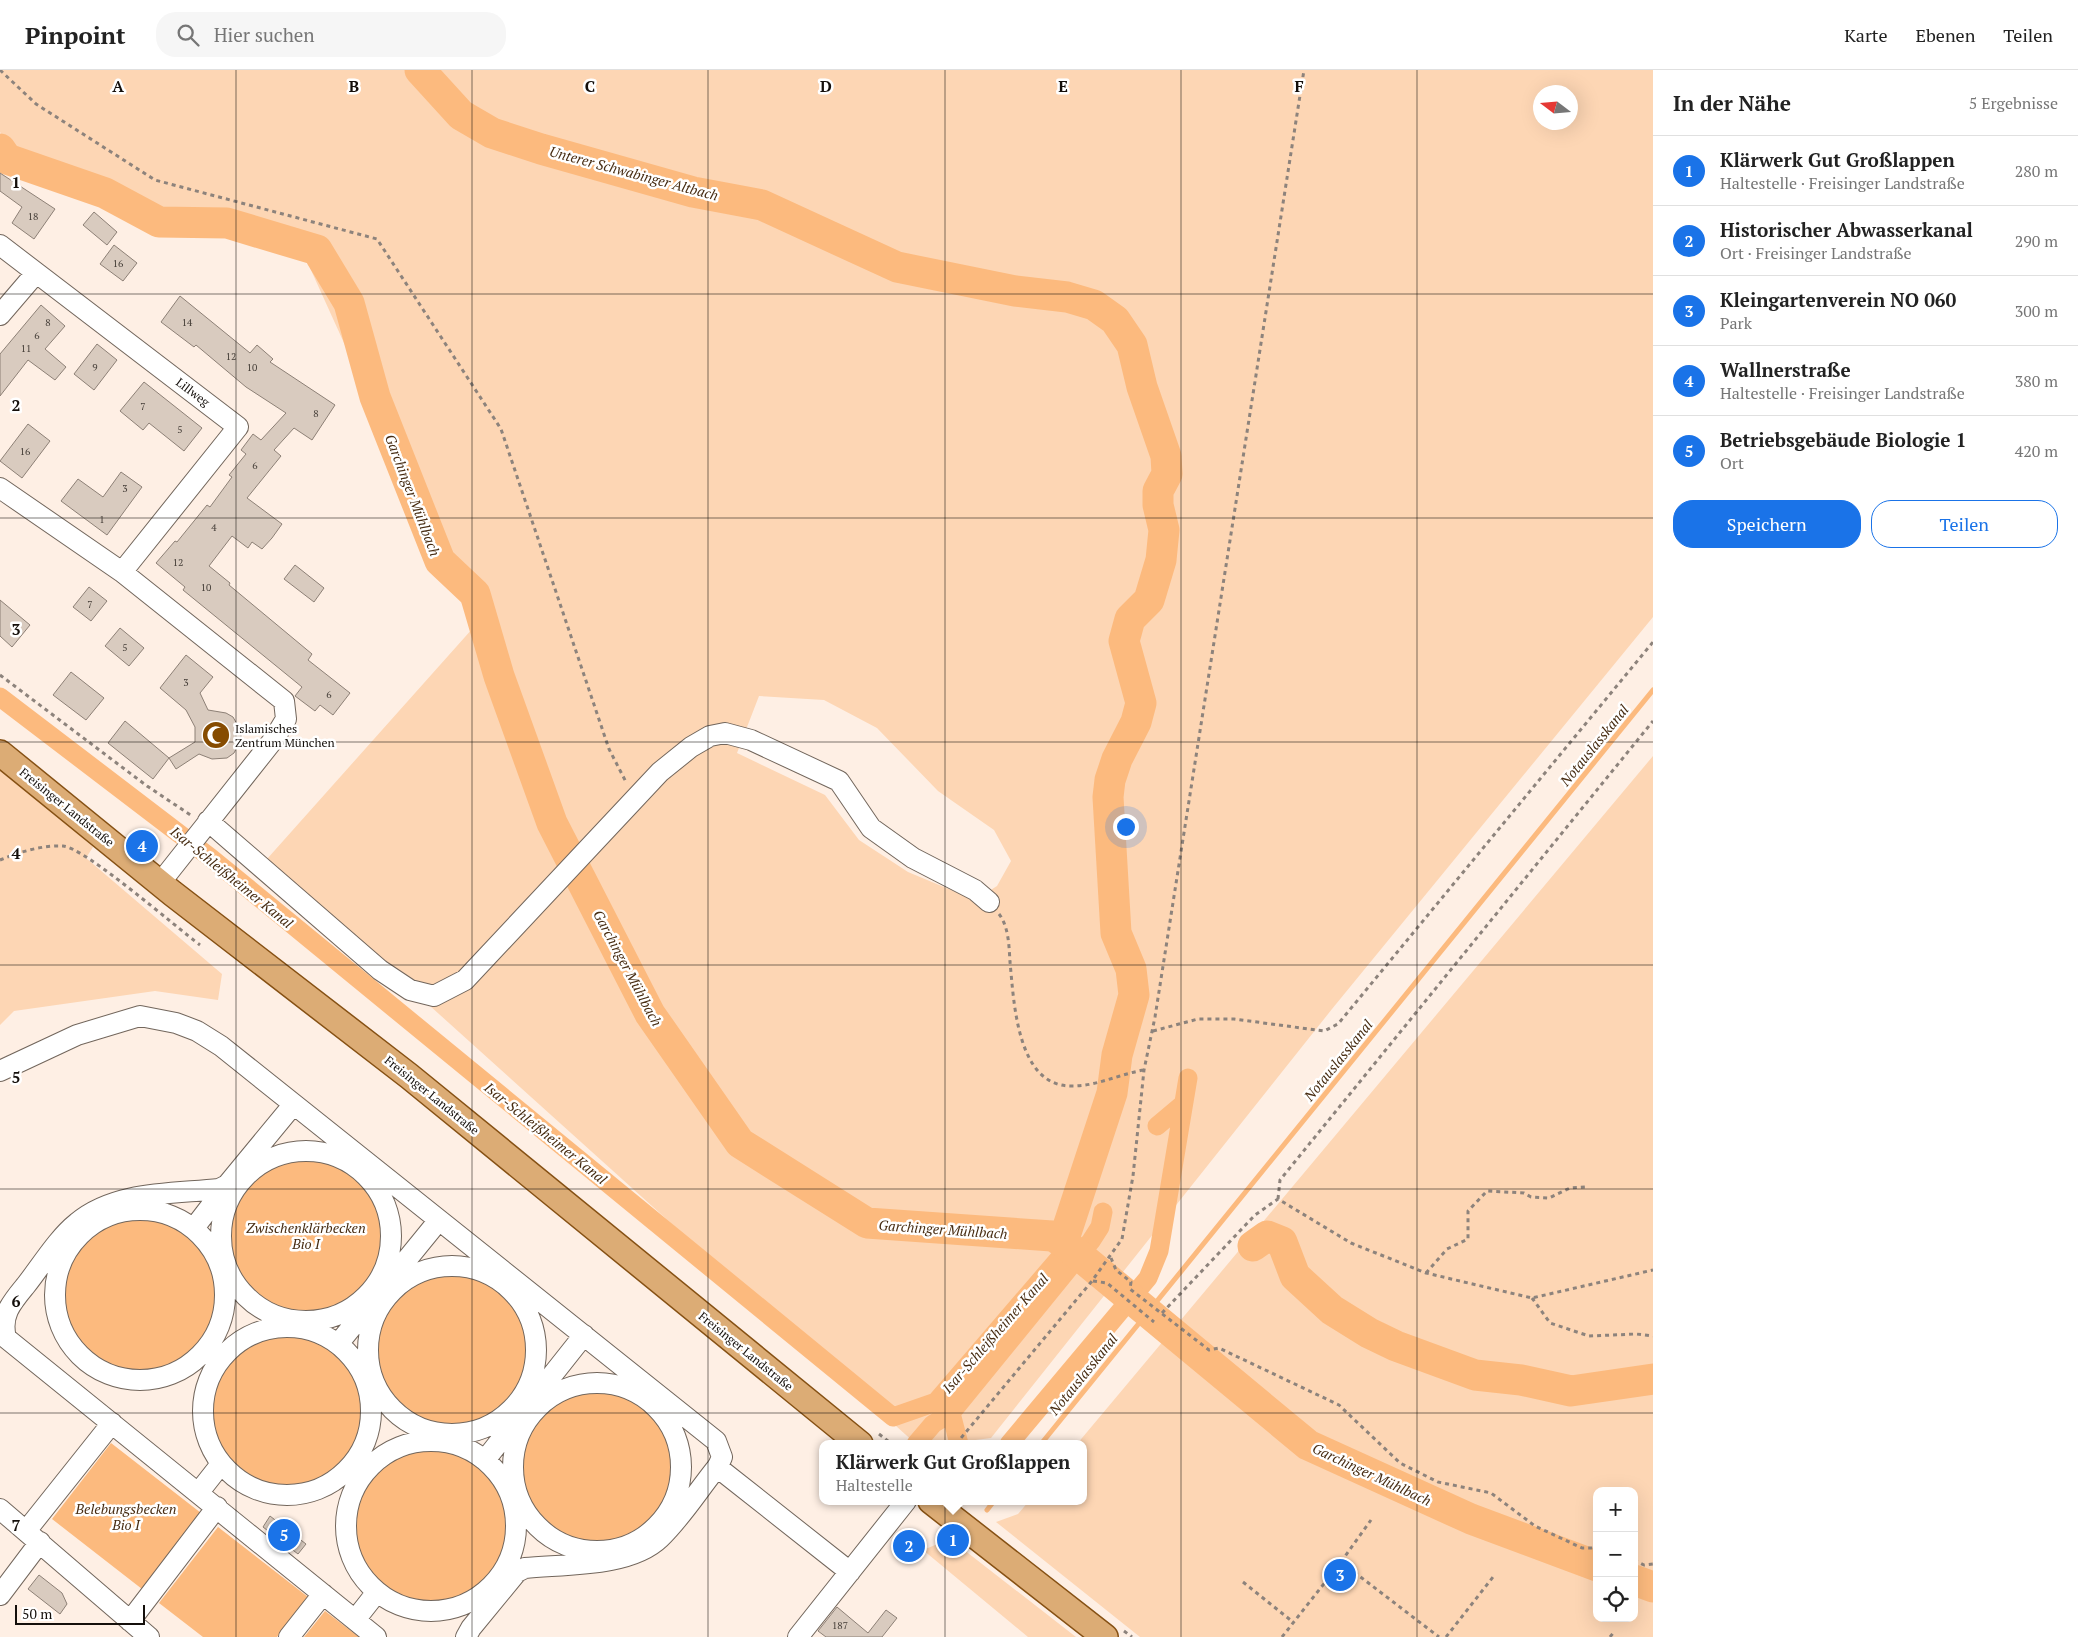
<!DOCTYPE html>
<html lang="de">
<meta charset="utf-8">
<style>
body{margin:0;font-family:"PT Serif",serif;background:#f6f6f6;color:#222}
.controls{position:absolute;right:15px;bottom:15px;display:grid;overflow:hidden;border-radius:10px;box-shadow:0 5px 20px #0002}
.controls button{width:45px;height:45px;display:grid;place-items:center;padding:0;border:0;border-bottom:1px solid #e0e0e0;background:#fff;color:#222;font:25px sans-serif}
.compass{position:absolute;left:1533px;top:15px;width:45px;height:45px;border-radius:50%;background:#fff;box-shadow:0 5px 20px #0002;rotate:286deg}
.scale{position:absolute;left:15px;bottom:12px;width:130px;box-sizing:border-box;padding-left:5px;border:2px solid #140f0b;border-top:0;font-size:14px;line-height:18px;white-space:nowrap;color:#140f0b;-webkit-text-stroke:4px #fff;paint-order:stroke}
.you{position:absolute;left:1125px;top:756px;width:18px;height:18px;margin:-12px;border:4px solid #fff;border-radius:50%;background:#1a73e8;box-shadow:0 0 0 8px #1a73e833}
.badge{display:grid;place-items:center;width:32px;height:32px;border-radius:50%;background:#1a73e8;color:#fff;font-size:16px;font-weight:700}
.pin{position:absolute;translate:-50% -50%;border:2px solid #fff;box-shadow:0 1px 5px #0006}
.popup{position:absolute;left:819px;top:1370px;width:268px;height:65px;box-sizing:border-box;display:grid;place-content:center;border-radius:10px;background:#fff;filter:drop-shadow(0 1px 4px #0005);font-size:16px;white-space:nowrap;color:#767676}
.popup b{font-size:19px;color:#222}
.popup::after{content:'';position:absolute;left:50%;top:100%;margin-left:-10px;border:10px solid transparent;border-top-color:#fff}
.list{margin:0;padding:0;list-style:none}
h2{display:flex;justify-content:space-between;align-items:center;height:65px;margin:0;padding:0 20px;font-size:21px}
h2 small{font-size:16px;font-weight:400;color:#767676}
.list li{display:grid;grid-template-columns:32px 1fr auto;gap:15px;align-items:center;box-sizing:border-box;height:70px;padding:0 20px;border-top:1px solid #e0e0e0}
.list b{display:block;font-size:19px;white-space:nowrap}
.list p{margin:0;font-size:16px;white-space:nowrap;color:#767676}
.list em{font-size:16px;font-style:normal;color:#767676}
.actions{display:flex;gap:10px;padding:15px 20px}
.actions a{flex:1;padding:11px 0;border:1px solid #1a73e8;border-radius:20px;text-align:center;font-size:18px;color:#1a73e8}
.actions .main{background:#1a73e8;color:#fff}
.icon{flex:none;width:28px;height:28px;fill:none;stroke:currentColor;stroke-width:2;stroke-linecap:round;stroke-linejoin:round}
.map{position:relative;flex:none;width:1653px;height:1567px;overflow:hidden}
header{display:flex;align-items:center;gap:30px;box-sizing:border-box;height:70px;padding:0 25px;background:#fff;border-bottom:1px solid #e0e0e0}
header strong{font-size:24px}
nav{display:flex;gap:28px;margin-inline-start:auto;font-size:18px}
.search{width:350px;height:45px;background:#f6f6f6;display:flex;align-items:center;gap:12px;box-sizing:border-box;padding:0 18px;border-radius:20px;color:#767676;font-size:19px}
main{display:flex}
aside{flex:1;background:#fff}
.map>svg:first-child{display:block}
</style>
<header>
<strong>Pinpoint</strong>
<div class="search"><svg class="icon" aria-label="search" viewBox="0 0 24 24"><circle cx="10" cy="10" r="6"/><path d="M15 15l6 6"/></svg>Hier suchen</div>
<nav><a>Karte</a><a>Ebenen</a><a>Teilen</a></nav>
</header>
<main>
<div class="map">
<svg width="1653" height="1567" viewBox="0 0 1653 1567">
<rect width="100%" height="100%" fill="#feefe4"/>
<!-- green -->
<path fill="#fdd6b4" fill-rule="evenodd" d="M0,0H1653V547L1332,939L991,1368L944,1374H916L267,789L473,558L301,178L26,105L0,62ZM1540,22H1570V52H1540ZM759,626L824,630L877,658L938,721L994,760L1011,791L997,816L975,830L908,802L859,770L825,725L737,683Z
M1653,686V1567H1140L996,1452L1018,1444L1029,1431H1083V1374H1077ZM1597,1421H1634V1548H1597Z
M0,700L27,719L93,777L86,788L222,904L218,930L155,921L14,941L0,955Z
M950,1469L1076,1567H1028L923,1480Z"/>
<!-- water -->
<path fill="#fcba7e" d="M226 1165a81 81 0 1 1 162 0a81 81 0 1 1-162 0Z
M58 1226a81 81 0 1 1 162 0a81 81 0 1 1-162 0Z
M372 1281a81 81 0 1 1 162 0a81 81 0 1 1-162 0Z
M204 1341a81 81 0 1 1 162 0a81 81 0 1 1-162 0Z
M516 1396a81 81 0 1 1 162 0a81 81 0 1 1-162 0Z
M111,1373L201,1443L142,1519L52,1449Z
M350 1457a81 81 0 1 1 162 0a81 81 0 1 1-162 0Z
M218,1457L308,1527L277,1567H203L159,1533Z
M325,1541L359,1567H304Z"/>
<g fill="none" stroke-linecap="round" stroke-linejoin="round">
<!-- stream -->
<path stroke="#fcba7e" stroke-width="5" d="M1090,1193L1093,1183L1091,1171
M1120,1218L1129,1216L1139,1219
M1041,1374L1653,620
M987,1440L994,1431"/>
<!-- canal -->
<path stroke="#fcba7e" stroke-width="19" d="M0,627L211,788L893,1347L936,1332L1069,1177
M1157,1056L1182,1035
M951,1343L959,1374
M916,1374L933,1354L951,1343L1091,1171L1100,1157L1103,1142
M1009,1374L1148,1208L1159,1181L1188,1008"/>
<!-- river -->
<path stroke="#fcba7e" stroke-width="31" d="M420,0L461,45L492,63L541,79L693,122L762,135L897,197L1015,221L1067,227L1094,235L1115,250L1132,275L1142,317L1166,386L1167,404L1158,421V435L1164,460L1161,490L1149,530L1130,549L1124,571L1141,633L1136,652L1117,689L1110,710L1108,727L1116,863L1131,899L1134,925L1117,985L1112,1023L1063,1172
M0,79L7,89L105,123L159,152L227,153L317,180L349,233L375,327L440,491L475,524L499,606L552,753L650,944L740,1073L867,1153L1052,1166L1063,1172L1308,1375L1471,1449L1597,1496
M1253,1176L1267,1166L1282,1172L1295,1206L1332,1240L1369,1263L1396,1276L1475,1305L1521,1310L1571,1321L1653,1309
M1634,1510L1653,1517"/>
</g>
<!-- building -->
<path fill="#d9cbbf" stroke="#8d8076" d="M0,103L55,139L34,169L12,153L22,137L0,121Z
M94,142L117,162L107,175L83,155Z
M114,175L137,193L123,211L100,194Z
M180,226L250,283L257,275L273,289L270,292L335,335L312,370L294,358L274,380L281,386L247,428L282,454L272,468L262,479L252,472L248,478L232,466L209,496L230,513L229,515L312,584L308,590L350,623L333,645L320,635L315,641L295,626L302,617L183,520L185,517L156,493L175,471L177,472L207,435L210,437L232,407L229,405L246,384L241,380L253,364L261,370L286,343L246,317L196,275L194,277L161,252Z
M41,235L65,256L45,279L66,297L55,310L28,290L0,326V284Z
M97,274L117,290L94,320L74,304Z
M144,312L202,358L184,381L149,353L143,360L120,341Z
M28,354L50,371L22,408L0,391Z
M121,402L142,417L107,465L61,431L78,409L103,427Z
M295,495L324,518L314,532L284,509Z
M89,517L107,531L91,551L73,537Z
M0,530L30,555L12,577L0,566Z
M120,558L144,578L129,596L105,576Z
M186,585L213,607L200,623L208,640L226,643L233,647L241,661V669L234,683L227,688L212,689L199,684L176,699L169,688L195,672V657L186,640L160,618Z
M71,602L104,628L86,650L53,625Z
M125,651L169,688L153,709L108,673Z
M270,1446L306,1474L298,1484L263,1457Z
M39,1505L62,1523L67,1534L60,1544L28,1519Z
M837,1537L868,1563L886,1540L897,1548L882,1567H826L818,1561Z"/>
<g fill="none" stroke-linecap="round" stroke-linejoin="round">
<defs>
<path id="minor" d="M0,175L238,357L122,502
M0,245L36,203
M0,418L122,502L284,631L286,649L274,669L160,813
M208,751L380,900L410,920L434,926L465,910L660,702L691,677L710,666L725,663L751,670L839,711L871,758L913,788L975,820L989,832
M0,1001L77,965L140,946L176,953L197,961L221,976L716,1371L722,1387L718,1396C699,1419 682,1447 660,1468C630,1497 565,1494 525,1498L517,1502L471,1558L466,1567
M293,1035L227,1115L219,1119C172,1124 115,1121 77,1153C58,1168 41,1196 26,1215C12,1232 0,1245 6,1268L376,1567
M221 1166a85 85 0 1 1 170 0a85 85 0 1 1-170 0Z
M55 1225a85 85 0 1 1 170 0a85 85 0 1 1-170 0Z
M194,1158L227,1115
M368 1280a84 84 0 1 1 168 0a84 84 0 1 1-168 0Z
M203 1341a84 84 0 1 1 168 0a84 84 0 1 1-168 0Z
M338,1274L439,1150
M513 1397a84 84 0 1 1 168 0a84 84 0 1 1-168 0Z
M346 1456a85 85 0 1 1 170 0a85 85 0 1 1-170 0Z
M485,1390L584,1265
M717,1397L850,1502
M199,1422L221,1394
M0,1439L149,1567
M26,1461L112,1353
M0,1525L40,1472
M355,1550L377,1522
M130,1551L217,1437
M289,1567L323,1524
M798,1567L906,1431"/>
<path id="major" d="M0,683L172,823L409,1006L860,1374
M931,1431L1105,1567"/>
</defs>
<!-- minor casing -->
<use href="#minor" stroke="#72665c" stroke-width="22"/>
<!-- major casing -->
<use href="#major" stroke="#865114" stroke-width="28"/>
<!-- path -->
<path stroke="#8d837c" stroke-width="3" stroke-dasharray="4 4" stroke-linecap="butt" d="M0,0L36,34L155,110L377,169L501,359L609,679L626,712
M0,605L147,716L192,746
M0,790C19,782 43,775 63,776C84,777 177,858 200,875
M999,844C1009,857 1009,877 1010,892C1014,933 1017,1018 1073,1016C1097,1016 1120,1004 1144,1000
M1153,961L1198,949H1234L1324,961L1338,954L1653,572
M1278,1129L1280,1110L1653,651
M1111,1188L1116,1200L1131,1212L1130,1219L1209,1280L1219,1278L1339,1335L1400,1393L1438,1412L1491,1423L1535,1456L1582,1478H1597
M1426,1203L1447,1179L1468,1169V1141L1487,1121L1524,1123L1531,1127L1549,1128L1570,1118L1586,1117
M1093,1211L1107,1213L1154,1252
M1532,1228L1550,1253L1589,1266L1636,1264L1653,1266
M1162,1243L1255,1145L1278,1129L1351,1173L1426,1203L1532,1228L1653,1200
M879,1364L892,1374
M956,1374L1092,1211L1122,1169L1133,1106L1144,1000L1155,947L1304,0
M1634,1490L1644,1495L1653,1494
M1341,1492L1371,1450
M1243,1512L1293,1552
M1124,1561L1132,1567
M1282,1567L1341,1492L1439,1567
M1446,1567L1493,1507
M1610,1567L1614,1562"/>
<!-- minor -->
<use href="#minor" stroke="#fff" stroke-width="20"/>
<!-- major -->
<use href="#major" stroke="#dcac75" stroke-width="25"/>
</g>
<!-- grid -->
<path fill="none" stroke="#140f0b" stroke-width="1" stroke-opacity="0.55" d="M236,0V1567M472,0V1567M708,0V1567M945,0V1567M1181,0V1567M1417,0V1567M0,224H1653M0,448H1653M0,672H1653M0,895H1653M0,1119H1653M0,1343H1653"/>
<!-- icons -->
<defs>
<symbol id="mosque-disc" viewBox="-11 -11 22 22"><circle r="9.5" fill="#864c01" stroke="#fff"/><path d="M3.5-4.9A6 6 0 1 0 3.5 4.9A5 5 0 1 1 3.5-4.9Z" fill="#fff"/></symbol>
</defs>
<g fill-rule="evenodd">
<use href="#mosque-disc" x="200" y="649" width="32" height="32"/>
</g>
<g text-anchor="middle" dominant-baseline="central" stroke-width="5" stroke-linejoin="round" paint-order="stroke">
<!-- number labels -->
<g font-size="10" fill="#453e38">
<text x="33" y="146">18</text>
<text x="118" y="193">16</text>
<text x="48" y="252">8</text>
<text x="187" y="252">14</text>
<text x="37" y="265">6</text>
<text x="26" y="278">11</text>
<text x="231" y="286">12</text>
<text x="95" y="297">9</text>
<text x="252" y="297">10</text>
<text x="143" y="336">7</text>
<text x="316" y="343">8</text>
<text x="180" y="359">5</text>
<text x="25" y="381">16</text>
<text x="255" y="395">6</text>
<text x="125" y="418">3</text>
<text x="102" y="449">1</text>
<text x="214" y="457">4</text>
<text x="178" y="492">12</text>
<text x="206" y="517">10</text>
<text x="90" y="534">7</text>
<text x="125" y="577">5</text>
<text x="186" y="612">3</text>
<text x="329" y="624">6</text>
<text x="840" y="1555">187</text>
</g>
<!-- street labels -->
<g font-size="12" fill="#140f0b" stroke="#fff">
<text transform="translate(193 322) rotate(37)">Lillweg</text>
<text transform="translate(67 737) rotate(39)">Freisinger Landstraße</text>
<text transform="translate(432 1025) rotate(39)">Freisinger Landstraße</text>
<text transform="translate(746 1281) rotate(39)">Freisinger Landstraße</text>
</g>
<!-- poi labels -->
<g font-size="12" fill="#140f0b" stroke="#fff" text-anchor="start">
<text x="235" y="658">Islamisches<tspan x="235" dy="14">Zentrum München</tspan></text>
</g>
<!-- water labels -->
<g font-size="14" font-style="italic" fill="#472c12" stroke="#fff">
<text transform="translate(634 103) rotate(15)">Unterer Schwabinger Altbach</text>
<text transform="translate(413 425) rotate(69)">Garchinger Mühlbach</text>
<text transform="translate(1594 675) rotate(-51)">Notauslasskanal</text>
<text transform="translate(232 807) rotate(39)">Isar-Schleißheimer Kanal</text>
<text transform="translate(628 898) rotate(62)">Garchinger Mühlbach</text>
<text transform="translate(1338 990) rotate(-51)">Notauslasskanal</text>
<text transform="translate(546 1063) rotate(39)">Isar-Schleißheimer Kanal</text>
<text x="306" y="1157">Zwischenklärbecken<tspan x="306" dy="16">Bio I</tspan></text>
<text transform="translate(943 1159) rotate(4)">Garchinger Mühlbach</text>
<text transform="translate(995 1263) rotate(-49)">Isar-Schleißheimer Kanal</text>
<text transform="translate(1083 1304) rotate(-51)">Notauslasskanal</text>
<text transform="translate(1372 1404) rotate(25)">Garchinger Mühlbach</text>
<text x="126" y="1438">Belebungsbecken<tspan x="126" dy="16">Bio I</tspan></text>
</g>
</g>
<g font-size="16" text-anchor="middle" font-weight="bold" fill="#140f0b" stroke="#fff" stroke-width="5" stroke-linejoin="round" paint-order="stroke">
<text x="118" y="22">A</text>
<text x="354" y="22">B</text>
<text x="590" y="22">C</text>
<text x="826" y="22">D</text>
<text x="1063" y="22">E</text>
<text x="1299" y="22">F</text>
<text x="16" y="118">1</text>
<text x="16" y="341">2</text>
<text x="16" y="565">3</text>
<text x="16" y="789">4</text>
<text x="16" y="1013">5</text>
<text x="16" y="1237">6</text>
<text x="16" y="1461">7</text>
</g>
</svg>
<div class="controls">
<button>+</button>
<button>−</button>
<button><svg class="icon" aria-label="locate" viewBox="0 0 24 24"><circle cx="12" cy="12" r="6"/><path d="M12 2v4M12 18v4M2 12h4M18 12h4"/></svg></button>
</div>
<svg class="compass" viewBox="-18 -18 36 36"><path d="M0-13l5 13h-10z" fill="#e53935"/><path d="M0 13l5-13h-10z" fill="#767676"/></svg>
<div class="scale">50 m</div>
<div class="you"></div>
<div class="pin badge" style="left:953px;top:1470px">1</div>
<div class="popup"><b>Klärwerk Gut Großlappen</b>Haltestelle</div>
<div class="pin badge" style="left:909px;top:1476px">2</div>
<div class="pin badge" style="left:1340px;top:1505px">3</div>
<div class="pin badge" style="left:142px;top:776px">4</div>
<div class="pin badge" style="left:284px;top:1465px">5</div>
</div>
<aside>
<h2>In der Nähe<small>5 Ergebnisse</small></h2>
<ul class="list">
<li><span class="badge">1</span><div><b>Klärwerk Gut Großlappen</b><p>Haltestelle · Freisinger Landstraße</p></div><em>280 m</em></li>
<li><span class="badge">2</span><div><b>Historischer Abwasserkanal</b><p>Ort · Freisinger Landstraße</p></div><em>290 m</em></li>
<li><span class="badge">3</span><div><b>Kleingartenverein NO 060</b><p>Park</p></div><em>300 m</em></li>
<li><span class="badge">4</span><div><b>Wallnerstraße</b><p>Haltestelle · Freisinger Landstraße</p></div><em>380 m</em></li>
<li><span class="badge">5</span><div><b>Betriebsgebäude Biologie 1</b><p>Ort</p></div><em>420 m</em></li>
</ul>
<div class="actions"><a class="main">Speichern</a><a>Teilen</a></div>
</aside>
</main>
